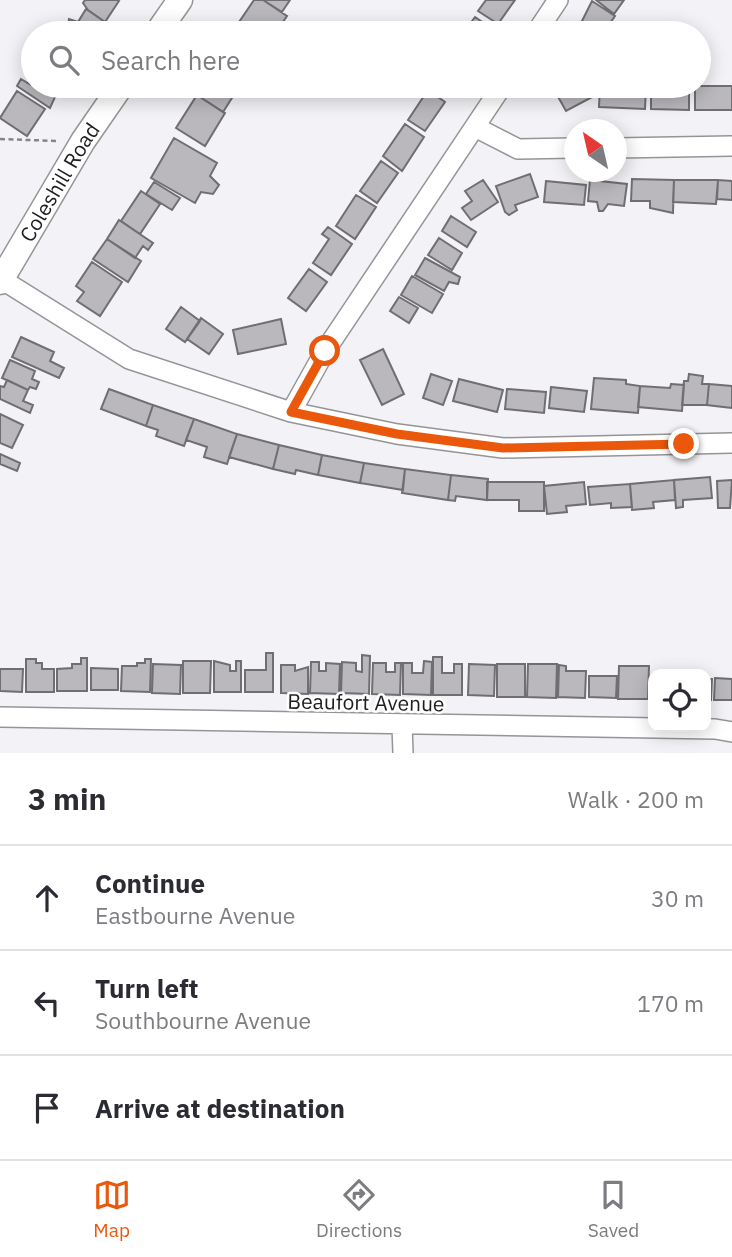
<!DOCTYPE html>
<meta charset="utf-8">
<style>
body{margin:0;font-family:"IBM Plex Sans",sans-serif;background:#f7f7f7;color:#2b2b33}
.controls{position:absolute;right:21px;bottom:21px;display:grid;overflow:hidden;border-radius:14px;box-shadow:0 4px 18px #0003}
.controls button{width:63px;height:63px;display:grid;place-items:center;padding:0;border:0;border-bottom:2px solid #e1e1e2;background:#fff;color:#2b2b33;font:35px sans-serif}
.compass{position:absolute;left:564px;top:119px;width:63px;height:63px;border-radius:50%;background:#fff;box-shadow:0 4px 18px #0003;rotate:326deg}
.stop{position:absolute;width:21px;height:21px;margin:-16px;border:5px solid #ea580c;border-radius:50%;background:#fff}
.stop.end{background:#ea580c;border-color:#fff;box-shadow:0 2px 7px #0008}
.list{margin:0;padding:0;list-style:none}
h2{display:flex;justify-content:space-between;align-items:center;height:91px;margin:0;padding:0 28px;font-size:30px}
h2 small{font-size:23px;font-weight:400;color:#7c7c81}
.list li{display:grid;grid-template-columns:46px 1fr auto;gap:21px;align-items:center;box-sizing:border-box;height:105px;padding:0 28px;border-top:2px solid #e1e1e2}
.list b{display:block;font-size:26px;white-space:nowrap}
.list p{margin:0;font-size:23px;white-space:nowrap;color:#7c7c81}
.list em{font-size:23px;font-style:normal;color:#7c7c81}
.icon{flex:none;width:38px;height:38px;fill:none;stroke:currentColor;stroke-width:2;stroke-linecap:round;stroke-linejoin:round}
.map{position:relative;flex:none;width:732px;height:753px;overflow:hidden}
.search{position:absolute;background:#fff;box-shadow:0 4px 18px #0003;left:21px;right:21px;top:21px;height:77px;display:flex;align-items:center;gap:18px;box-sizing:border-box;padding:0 24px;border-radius:38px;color:#7c7c81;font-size:26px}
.sheet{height:406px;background:#fff}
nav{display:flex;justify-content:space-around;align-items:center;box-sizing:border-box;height:98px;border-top:2px solid #e1e1e2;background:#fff;font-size:19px;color:#7c7c81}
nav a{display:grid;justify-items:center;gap:4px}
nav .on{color:#ea580c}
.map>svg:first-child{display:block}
</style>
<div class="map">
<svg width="732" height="753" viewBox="0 0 732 753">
<rect width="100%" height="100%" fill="#f3f2f6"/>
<!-- building -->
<path fill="#bab8bc" stroke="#6f6e71" stroke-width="2" d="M85,0H117L119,1L105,22L88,10L83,3Z
M254,0H263L287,16L278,29L267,22L259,33L233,31Z
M263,0H290L282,12Z
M486,0H515L498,24L478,11Z
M596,0H624L614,14Z
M592,1L615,16L603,33H596L581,23Z
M86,9L105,22L98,33H76L68,25L69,19L78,22Z
M475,17L494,30L492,33H463Z
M21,79L31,85L33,82V86H60L50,108L17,86Z
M203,86H238L239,87L223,112L197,95Z
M552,86H588L594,96L566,111Z
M600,86H646L645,109L599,107Z
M695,86H732V110H695Z
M651,87H689V110L651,109Z
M428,90L445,102L425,131L408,120Z
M17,91L45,109L27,136L0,118Z
M197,95L225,113L205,146L176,128Z
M405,124L424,137L402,171L383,156Z
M174,138L217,163L210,176L219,185L213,194L201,192L195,203L151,178Z
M381,161L398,173L377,203L360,191Z
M530,174L538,197L515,205L517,210L509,215L505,212L496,186Z
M632,179L674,180L673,213L650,208V201H631Z
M483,180L498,202L471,220L462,208L472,201L465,191Z
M590,180L627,184L624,206L608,204L603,211H599L597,202L588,201Z
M674,180H718L716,204L673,202Z
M718,180L732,181V200L717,199Z
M546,181L586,185L584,205L544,202Z
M154,182L180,198L172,210L146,194Z
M141,191L160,204L140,234L121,221Z
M356,195L376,207L355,239L336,226Z
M451,216L476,232L467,247L442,231Z
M119,220L153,243L148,250L143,246L135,258L107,239Z
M328,227L352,244L331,275L313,263L329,239L322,234Z
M439,238L462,253L452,270L428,255Z
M107,239L141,261L128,282L93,259Z
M425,258L460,277L458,284L449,282L444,291L415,275Z
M92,262L122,282L100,316L77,301L84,292L76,286Z
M309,269L327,282L306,311L288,298Z
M412,276L443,294L432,313L401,295Z
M399,297L418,308L409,323L390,311Z
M181,307L200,321L185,342L166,329Z
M201,318L223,334L209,354L187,339Z
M281,319L286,344L238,354L233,330Z
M21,337L54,352L50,361L64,368L59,378L12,357Z
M383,349L404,394L382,405L360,360Z
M10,360L35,371L32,379L39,382L36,389L30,387L28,390L2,378Z
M431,374L452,381L443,405L423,398Z
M689,374L703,376L702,384H709L707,405H682L684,381H688Z
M594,378L626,380V384L640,386L638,413L591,409Z
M459,379L503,390L497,412L453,401Z
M7,380L28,390L23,401L33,405L30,413L0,399V386L4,387Z
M671,384L684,385L682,411L638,407L640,386L670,388Z
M709,384L732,386V408L707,405Z
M551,387L587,391L584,412L549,408Z
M109,389L153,405L146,426L101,409Z
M507,389L546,392L544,413L505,409Z
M153,405L194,419L184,446L156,436L158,430L146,426Z
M0,414L23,425L12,448L0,443Z
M194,419L237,434L227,464L204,457L207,447L186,440Z
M237,434L279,445L273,469L229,457Z
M279,445L322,455L318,475L296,470L295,474L273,469Z
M0,454L20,463L17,471L0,464Z
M322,455L364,463L360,483L318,475Z
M364,463L405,469L403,490L360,483Z
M405,469L451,475L448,500L402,493Z
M451,475L488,479L487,500L456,496L455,501L448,500Z
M710,477L712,498L683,500V507L676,508L674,480Z
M674,480L675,500L653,502L654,508L632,510L630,484Z
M732,480L730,508H718L717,481Z
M487,482H544V511H519V500H487Z
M584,482L586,504L566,506L567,512L547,514L544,486Z
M630,484L632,507L611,508V503L590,505L588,487Z
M266,653H273V692H245V670H266Z
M362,655L370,656L369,694L341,693L342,662L356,663V671L362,672Z
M433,657H442V673H454V664H462V695H433Z
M81,658H87V691H57V669L72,668V664H81Z
M26,659H36V663H42V669H54V692H26Z
M145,659H151L150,692L121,691L122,666H137V663H145Z
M183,661H211L210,693H183Z
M214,661L230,665V671H236V661H241V692H214Z
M424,661L432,662L431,695L403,694V663H412V673H423Z
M311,662H319V671H326V663L340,664L339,694L310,693Z
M373,663H386V672H395V663H401L400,695L372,694Z
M153,664L181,665L180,694L152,693Z
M469,664L495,665L494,696L468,695Z
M497,664H525V697H497Z
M528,664H557L556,698L527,697Z
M281,665H295V671L308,667V694L281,693Z
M559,665L566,666V671H586L585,698L558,697Z
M619,666H649L648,699H618Z
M91,668L118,669V690H91Z
M0,669H23L22,692L0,691Z
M589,676H617L616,698L589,697Z
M715,678L732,679V700H714Z
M706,679H712L711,700H706Z"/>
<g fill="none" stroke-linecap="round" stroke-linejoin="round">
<defs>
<path id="minor" d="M536,33L558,0
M475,127L518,149L574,148
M616,148L732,146
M1,279L129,359L291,412L397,434L503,448L732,443
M291,412L325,351L502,86
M0,717L715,729L732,732
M402,725L403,753"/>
<g id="major">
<path d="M157,33L180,0"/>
<path id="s1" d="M0,282L83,141L121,86"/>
</g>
</defs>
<!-- minor casing -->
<use href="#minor" stroke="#959497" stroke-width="22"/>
<!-- major casing -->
<use href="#major" stroke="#959497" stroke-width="27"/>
<!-- path -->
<path stroke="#868588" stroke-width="2.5" stroke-dasharray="5 3.5" stroke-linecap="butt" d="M0,139L58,141"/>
<!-- minor -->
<use href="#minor" stroke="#fff" stroke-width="19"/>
<!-- major -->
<use href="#major" stroke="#fff" stroke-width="24"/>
</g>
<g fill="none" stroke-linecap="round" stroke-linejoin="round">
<!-- route -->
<path stroke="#ea580c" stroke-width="9" d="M325,351L291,412L397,434L503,448L684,444"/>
</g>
<g text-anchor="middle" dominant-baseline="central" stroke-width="5" stroke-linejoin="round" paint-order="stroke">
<!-- street labels -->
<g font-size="21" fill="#1d1c1e" stroke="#fff">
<text stroke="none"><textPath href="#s1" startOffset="116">Coleshill Road</textPath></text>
<text transform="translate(366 702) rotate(1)">Beaufort Avenue</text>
</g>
</g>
</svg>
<div class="controls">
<button><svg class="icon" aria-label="locate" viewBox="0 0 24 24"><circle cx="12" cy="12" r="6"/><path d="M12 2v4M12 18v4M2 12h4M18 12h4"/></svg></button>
</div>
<svg class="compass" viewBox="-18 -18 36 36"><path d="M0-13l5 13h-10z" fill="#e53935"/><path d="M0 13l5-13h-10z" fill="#7c7c81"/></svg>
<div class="stop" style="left:325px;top:351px"></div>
<div class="stop end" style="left:684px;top:444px"></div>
<div class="search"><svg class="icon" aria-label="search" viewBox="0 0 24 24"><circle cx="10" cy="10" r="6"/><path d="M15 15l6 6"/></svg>Search here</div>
</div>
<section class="sheet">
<h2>3 min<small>Walk · 200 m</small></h2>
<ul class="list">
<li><svg class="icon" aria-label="ahead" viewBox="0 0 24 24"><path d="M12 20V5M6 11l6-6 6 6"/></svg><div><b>Continue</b><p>Eastbourne Avenue</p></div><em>30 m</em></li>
<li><svg class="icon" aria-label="left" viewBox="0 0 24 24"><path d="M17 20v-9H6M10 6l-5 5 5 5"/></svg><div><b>Turn left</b><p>Southbourne Avenue</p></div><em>170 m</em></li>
<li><svg class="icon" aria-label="arrive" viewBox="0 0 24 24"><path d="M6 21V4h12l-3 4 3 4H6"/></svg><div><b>Arrive at destination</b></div></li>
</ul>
</section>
<nav>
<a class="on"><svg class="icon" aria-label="map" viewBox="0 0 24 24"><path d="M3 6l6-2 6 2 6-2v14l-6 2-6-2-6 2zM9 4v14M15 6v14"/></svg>Map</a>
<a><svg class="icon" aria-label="directions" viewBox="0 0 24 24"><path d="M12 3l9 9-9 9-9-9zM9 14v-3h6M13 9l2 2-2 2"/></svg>Directions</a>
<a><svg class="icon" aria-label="saved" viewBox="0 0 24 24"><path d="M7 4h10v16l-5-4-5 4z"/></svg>Saved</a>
</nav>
